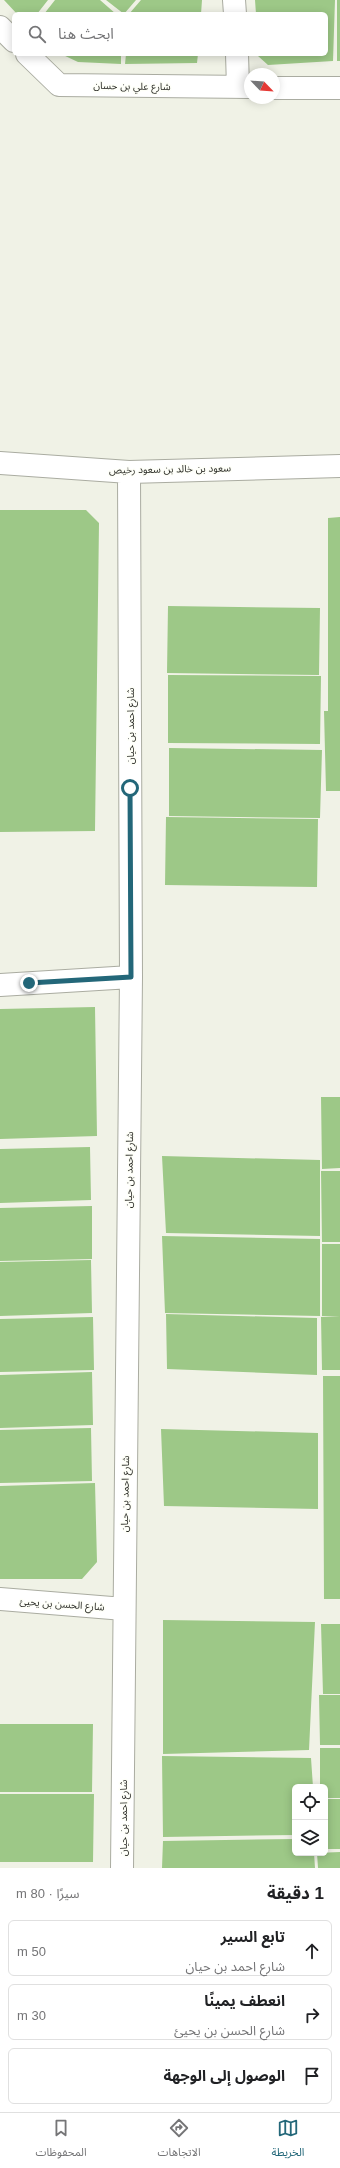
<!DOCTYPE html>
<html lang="ar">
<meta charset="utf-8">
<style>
body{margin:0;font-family:Arial,"Noto Sans Arabic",sans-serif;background:#f2f2f2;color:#202124;direction:rtl}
.controls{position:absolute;right:12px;bottom:12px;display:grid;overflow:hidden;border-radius:6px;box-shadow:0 2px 10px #0003}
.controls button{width:36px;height:36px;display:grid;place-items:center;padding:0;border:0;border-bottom:1px solid #e0e0e0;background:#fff;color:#202124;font:20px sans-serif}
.compass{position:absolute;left:244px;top:68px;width:36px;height:36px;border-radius:50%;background:#fff;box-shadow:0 2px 10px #0003;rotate:115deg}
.stop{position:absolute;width:12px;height:12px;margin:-9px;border:3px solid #236779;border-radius:50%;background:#fff}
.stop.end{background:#236779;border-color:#fff;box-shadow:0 1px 4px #0008}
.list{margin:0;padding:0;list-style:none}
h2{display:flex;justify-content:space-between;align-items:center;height:52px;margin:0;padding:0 16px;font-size:17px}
h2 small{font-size:13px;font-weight:400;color:#757577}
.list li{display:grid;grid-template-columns:26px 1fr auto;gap:12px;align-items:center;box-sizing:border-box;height:56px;margin:0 8px 8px;padding:0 8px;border:1px solid #e0e0e0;border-radius:6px}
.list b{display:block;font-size:15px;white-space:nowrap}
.list p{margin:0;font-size:13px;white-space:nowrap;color:#757577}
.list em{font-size:13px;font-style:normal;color:#757577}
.icon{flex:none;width:22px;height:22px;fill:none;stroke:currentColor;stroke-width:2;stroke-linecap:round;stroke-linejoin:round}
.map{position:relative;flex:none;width:340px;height:1868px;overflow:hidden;direction:ltr}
.search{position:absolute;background:#fff;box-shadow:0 2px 10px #0003;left:12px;right:12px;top:12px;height:44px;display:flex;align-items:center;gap:10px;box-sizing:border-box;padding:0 14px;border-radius:6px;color:#757577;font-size:15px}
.sheet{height:244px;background:#fff}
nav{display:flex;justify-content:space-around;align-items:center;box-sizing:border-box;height:56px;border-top:1px solid #e0e0e0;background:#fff;font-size:11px;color:#757577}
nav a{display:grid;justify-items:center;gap:2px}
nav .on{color:#236779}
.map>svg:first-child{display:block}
</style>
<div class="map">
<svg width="340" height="1868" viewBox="0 0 340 1868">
<rect width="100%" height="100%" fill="#f0f2e6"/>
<!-- building -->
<path fill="#9dc887" d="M4,0H48L37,14H17Z
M55,0H100L116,14H44Z
M106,0H136L124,14Z
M141,0H202L201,14H129Z
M255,0H335L333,61L268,65L258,56V54H326V14H256Z
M337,0H340V61H337Z
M61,54H121V64L78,62Z
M126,54H198L197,63L125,64Z
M0,510H86L99,523L95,831L0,832Z
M340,517V791H326L324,711H328V518Z
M168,606L320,608L319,675L167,673Z
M168,675L321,676L320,744L168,743Z
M169,748L322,750L320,818L169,816Z
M166,817L318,819L317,887L165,885Z
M95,1007L97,1136L0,1139V1009Z
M321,1097H340V1168L322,1169Z
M90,1147L91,1200L0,1203V1149Z
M162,1156L320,1160V1236L166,1233Z
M321,1171H340V1242H322Z
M92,1206V1259L0,1261V1208Z
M162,1236L320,1239V1316L165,1313Z
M322,1244H340V1316H322Z
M91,1260L92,1313L0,1316V1262Z
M166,1314L317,1318V1375L167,1369Z
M340,1316V1370H322L321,1317Z
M93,1317L94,1370L0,1372V1319Z
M92,1372L93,1425L0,1428V1375Z
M323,1376H340V1599H324Z
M91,1428L92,1481L0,1483V1430Z
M161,1429L318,1433V1509L164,1506Z
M95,1483L97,1562L82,1579H0V1486Z
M163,1620L315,1622L309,1750L163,1754Z
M321,1624H340V1694H323Z
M319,1695H340V1745H320Z
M0,1724H93L92,1792H0Z
M320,1748H340V1798H325V1787H320Z
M162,1756L311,1758L313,1787H295V1835L163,1837Z
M0,1794H94L93,1862H0Z
M325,1799H340V1849H325Z
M295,1839V1853H314L315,1868H162L163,1841Z
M340,1852V1868H318L317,1853Z"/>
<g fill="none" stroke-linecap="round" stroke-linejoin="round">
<defs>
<path id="minor" d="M234,0L235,14
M0,27L14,41
M27,54L59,85L250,87
M237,54L238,87
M274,88H340
M0,463L129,472L340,466
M0,985L131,977
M0,1599L124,1609
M122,1868L131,977L129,472"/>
</defs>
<!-- minor casing -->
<use href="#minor" stroke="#aaaca1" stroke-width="24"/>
<!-- minor -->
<use href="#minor" stroke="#fff" stroke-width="22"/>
</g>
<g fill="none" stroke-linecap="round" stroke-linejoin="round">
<!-- route -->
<path stroke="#236779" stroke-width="5" d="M29,983L131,977L130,788"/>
</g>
<g text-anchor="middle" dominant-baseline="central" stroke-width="3" stroke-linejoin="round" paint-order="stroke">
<!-- street labels -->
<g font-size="10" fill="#2a2b26" stroke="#fefff8">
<text transform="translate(132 86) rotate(1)">شارع علي بن حسان</text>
<text transform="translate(170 469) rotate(-1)">سعود بن خالد بن سعود رخيص</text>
<text transform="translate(130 726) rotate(-90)">شارع احمد بن حيان</text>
<text transform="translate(129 1170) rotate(-89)">شارع احمد بن حيان</text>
<text transform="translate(125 1494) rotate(-89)">شارع احمد بن حيان</text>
<text transform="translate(62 1604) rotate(4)">شارع الحسن بن يحيئ</text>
<text transform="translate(123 1818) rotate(-90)">شارع احمد بن حيان</text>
</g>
</g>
</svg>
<div class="controls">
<button><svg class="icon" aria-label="locate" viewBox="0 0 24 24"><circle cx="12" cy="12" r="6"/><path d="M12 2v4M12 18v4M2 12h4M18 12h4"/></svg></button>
<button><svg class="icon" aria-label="layers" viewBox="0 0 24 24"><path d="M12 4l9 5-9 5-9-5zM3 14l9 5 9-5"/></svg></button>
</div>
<svg class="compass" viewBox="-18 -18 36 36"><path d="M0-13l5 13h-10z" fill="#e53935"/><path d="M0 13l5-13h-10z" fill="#757577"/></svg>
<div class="stop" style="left:130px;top:788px"></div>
<div class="stop end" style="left:29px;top:983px"></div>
<div class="search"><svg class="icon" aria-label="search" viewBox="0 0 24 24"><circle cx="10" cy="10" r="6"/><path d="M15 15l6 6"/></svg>ابحث هنا</div>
</div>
<section class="sheet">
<h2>1 دقيقة<small>سيرًا · 80 m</small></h2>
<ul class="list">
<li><svg class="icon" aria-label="ahead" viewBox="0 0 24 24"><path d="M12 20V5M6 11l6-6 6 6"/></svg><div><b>تابع السير</b><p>شارع احمد بن حيان</p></div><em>50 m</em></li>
<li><svg class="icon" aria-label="right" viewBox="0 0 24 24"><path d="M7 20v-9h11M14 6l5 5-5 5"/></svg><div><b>انعطف يمينًا</b><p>شارع الحسن بن يحيئ</p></div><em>30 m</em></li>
<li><svg class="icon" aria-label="arrive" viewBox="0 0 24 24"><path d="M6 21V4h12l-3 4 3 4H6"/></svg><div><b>الوصول إلى الوجهة</b></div></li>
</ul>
</section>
<nav>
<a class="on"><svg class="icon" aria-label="map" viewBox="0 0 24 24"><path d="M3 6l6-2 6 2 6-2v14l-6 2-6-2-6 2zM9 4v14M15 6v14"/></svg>الخريطة</a>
<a><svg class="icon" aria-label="directions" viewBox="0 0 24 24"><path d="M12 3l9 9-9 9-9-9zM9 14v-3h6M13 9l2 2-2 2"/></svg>الاتجاهات</a>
<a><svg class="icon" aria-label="saved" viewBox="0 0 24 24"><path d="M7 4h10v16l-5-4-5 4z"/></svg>المحفوظات</a>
</nav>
